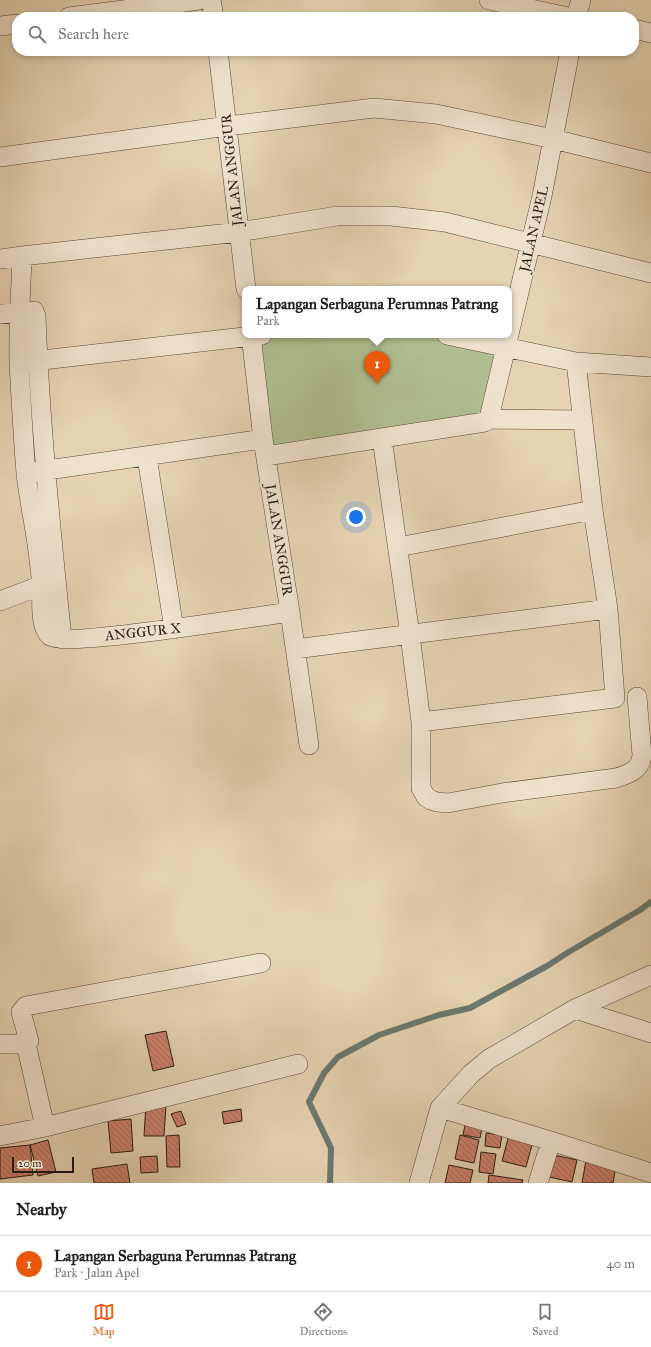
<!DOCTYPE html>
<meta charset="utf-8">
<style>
body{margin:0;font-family:"IM FELL Great Primer",serif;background:#f6f6f6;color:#202124}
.scale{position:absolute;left:12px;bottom:10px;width:62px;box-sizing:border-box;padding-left:4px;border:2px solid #281b14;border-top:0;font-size:11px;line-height:14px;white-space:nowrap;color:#281b14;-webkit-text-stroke:3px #efe2cd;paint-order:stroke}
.you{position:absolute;left:356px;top:517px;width:14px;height:14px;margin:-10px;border:3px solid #fff;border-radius:50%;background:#1a73e8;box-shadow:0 0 0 6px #1a73e833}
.badge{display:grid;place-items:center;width:26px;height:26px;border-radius:50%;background:#ea580c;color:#fff;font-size:13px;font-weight:700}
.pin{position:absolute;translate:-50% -33px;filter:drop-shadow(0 1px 2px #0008)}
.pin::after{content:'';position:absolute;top:21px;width:14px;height:12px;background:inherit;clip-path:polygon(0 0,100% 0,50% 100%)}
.popup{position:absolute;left:242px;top:286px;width:270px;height:52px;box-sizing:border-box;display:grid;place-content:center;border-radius:8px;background:#fff;filter:drop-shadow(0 1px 3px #0005);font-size:13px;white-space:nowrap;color:#757577}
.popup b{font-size:15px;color:#202124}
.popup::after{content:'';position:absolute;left:50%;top:100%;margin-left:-8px;border:8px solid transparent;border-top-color:#fff}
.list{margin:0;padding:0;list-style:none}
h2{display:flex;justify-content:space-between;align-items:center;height:52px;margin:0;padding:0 16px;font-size:17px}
h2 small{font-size:13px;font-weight:400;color:#757577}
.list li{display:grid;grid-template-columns:26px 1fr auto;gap:12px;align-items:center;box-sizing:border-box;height:56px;padding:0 16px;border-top:1px solid #e0e0e0}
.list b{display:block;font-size:15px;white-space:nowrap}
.list p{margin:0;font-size:13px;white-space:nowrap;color:#757577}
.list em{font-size:13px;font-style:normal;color:#757577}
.icon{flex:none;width:22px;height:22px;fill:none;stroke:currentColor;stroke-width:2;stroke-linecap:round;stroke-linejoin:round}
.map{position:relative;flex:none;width:651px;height:1183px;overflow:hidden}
.search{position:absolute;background:#fff;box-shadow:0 2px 6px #0003;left:12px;right:12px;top:12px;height:44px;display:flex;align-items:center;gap:10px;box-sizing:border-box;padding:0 14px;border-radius:16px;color:#757577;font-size:15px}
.sheet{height:108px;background:#fff}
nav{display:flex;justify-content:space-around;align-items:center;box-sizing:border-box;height:56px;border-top:1px solid #e0e0e0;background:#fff;font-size:11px;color:#757577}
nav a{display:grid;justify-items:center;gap:2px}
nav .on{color:#ea580c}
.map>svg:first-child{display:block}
</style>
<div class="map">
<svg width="651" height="1183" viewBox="0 0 651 1183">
<defs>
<pattern id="building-back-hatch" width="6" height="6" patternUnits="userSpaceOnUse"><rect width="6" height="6" fill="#cd816d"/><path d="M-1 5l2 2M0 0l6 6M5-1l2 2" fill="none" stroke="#a66958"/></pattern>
</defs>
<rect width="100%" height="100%" fill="#e6d3b2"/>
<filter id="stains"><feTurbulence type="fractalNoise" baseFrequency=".005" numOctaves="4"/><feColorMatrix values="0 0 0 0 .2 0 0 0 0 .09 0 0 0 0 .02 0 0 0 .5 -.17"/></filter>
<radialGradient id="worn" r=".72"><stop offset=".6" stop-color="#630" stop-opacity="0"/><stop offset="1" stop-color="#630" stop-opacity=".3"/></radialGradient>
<!-- green -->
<path fill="#b0be90" stroke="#6c6c52" d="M271,335H440L505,347L486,420L268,455L252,336Z"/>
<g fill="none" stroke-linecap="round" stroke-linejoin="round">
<!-- stream -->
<path stroke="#6a796f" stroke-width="6" d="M330,1183L331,1148L309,1102L324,1073L338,1057L379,1035L439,1015L470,1008L547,966L567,953L640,910L651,902"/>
</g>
<!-- building -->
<path fill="url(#building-back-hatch)" stroke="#281b14" d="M166,1031L174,1066L153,1071L145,1035Z
M146,1104L166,1105L164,1136H144Z
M241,1109L242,1121L224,1124L222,1112Z
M181,1111L186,1124L177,1127L171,1114Z
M131,1119L133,1151L111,1153L108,1121Z
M465,1125L482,1128L480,1138L463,1135Z
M486,1133L502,1135L500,1148L485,1146Z
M179,1135L180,1167H167L166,1136Z
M460,1135L479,1140L474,1163L455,1159Z
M509,1135L533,1141L526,1167L502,1161Z
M48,1140L56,1172L38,1176L30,1145Z
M30,1145L33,1175L0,1179V1148Z
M481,1152L496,1154L493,1174L479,1172Z
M554,1155L577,1160L572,1182L549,1177Z
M157,1156L158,1172L141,1173L140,1157Z
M586,1160L616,1166L613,1183H582Z
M127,1164L130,1183H94L92,1169Z
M449,1165L473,1170L470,1183H445Z
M489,1175L523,1180L522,1183H488Z"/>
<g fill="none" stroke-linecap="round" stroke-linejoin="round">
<defs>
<path id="minor" d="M211,0L214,17
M489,0L568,17
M69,17L199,0
M576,17L581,0
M0,26L17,24
M634,29L651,33
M218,51L246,289
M0,157L228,126L374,108L436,114L553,139L651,163
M22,256C21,291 18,327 19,363C21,399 23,436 26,473C29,502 36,530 39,560C40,568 41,576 42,585C42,598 39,627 50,636C65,648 259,616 290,612
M0,259L22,256L239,232L337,216H391L445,222L651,273
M0,314L34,311L36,316C40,424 51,531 62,639
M251,335L263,439L290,612L309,745
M447,335L576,362L651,367
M25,362L262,335
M488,419L583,420
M382,438L410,635L421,722V788L426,797L431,800L437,802L448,803L502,793L616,778C629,774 641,770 642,755L637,697
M266,456L485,422L489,418L542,196L570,51
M147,457L174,629
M34,472L263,439
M398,547L593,510
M0,601L42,585
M295,649L608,609
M421,722L615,698L608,609L593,510L576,362
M575,1009L651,1033
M0,1044H26L29,1041L21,1012L26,1006L261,963
M26,1044L45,1127
M440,1108L471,1074L489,1059L575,1009L651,975
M0,1136L45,1127L298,1064
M419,1183L440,1108L551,1141L651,1173
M538,1183L551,1141"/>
</defs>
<!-- minor casing -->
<use href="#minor" stroke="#58493c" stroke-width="20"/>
<!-- minor -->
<use href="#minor" stroke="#efe2cd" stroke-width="19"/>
</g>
<g text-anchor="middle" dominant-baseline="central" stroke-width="3.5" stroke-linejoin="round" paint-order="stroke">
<!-- street labels -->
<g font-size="14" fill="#281b14" stroke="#efe2cd">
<text transform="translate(232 170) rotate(-96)">JALAN ANGGUR</text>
<text transform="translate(534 229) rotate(-77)">JALAN APEL</text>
<text transform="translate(279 540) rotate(81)">JALAN ANGGUR</text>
<text transform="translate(143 632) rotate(-6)">ANGGUR X</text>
</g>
</g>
<rect width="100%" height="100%" filter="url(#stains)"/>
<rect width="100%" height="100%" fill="url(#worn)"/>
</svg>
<div class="scale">20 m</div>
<div class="you"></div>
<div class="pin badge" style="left:377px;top:384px">1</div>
<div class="popup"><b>Lapangan Serbaguna Perumnas Patrang</b>Park</div>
<div class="search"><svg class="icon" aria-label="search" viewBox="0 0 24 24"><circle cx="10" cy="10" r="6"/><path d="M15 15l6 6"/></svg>Search here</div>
</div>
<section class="sheet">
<h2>Nearby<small></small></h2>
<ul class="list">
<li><span class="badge">1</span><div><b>Lapangan Serbaguna Perumnas Patrang</b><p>Park · Jalan Apel</p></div><em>40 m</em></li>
</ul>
</section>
<nav>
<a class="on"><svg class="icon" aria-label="map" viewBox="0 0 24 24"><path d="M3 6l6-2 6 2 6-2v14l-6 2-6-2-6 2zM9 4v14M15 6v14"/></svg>Map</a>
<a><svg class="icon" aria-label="directions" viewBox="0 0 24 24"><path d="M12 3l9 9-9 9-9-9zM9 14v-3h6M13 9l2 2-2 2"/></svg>Directions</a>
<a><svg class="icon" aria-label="saved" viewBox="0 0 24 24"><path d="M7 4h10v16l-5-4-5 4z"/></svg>Saved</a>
</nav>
